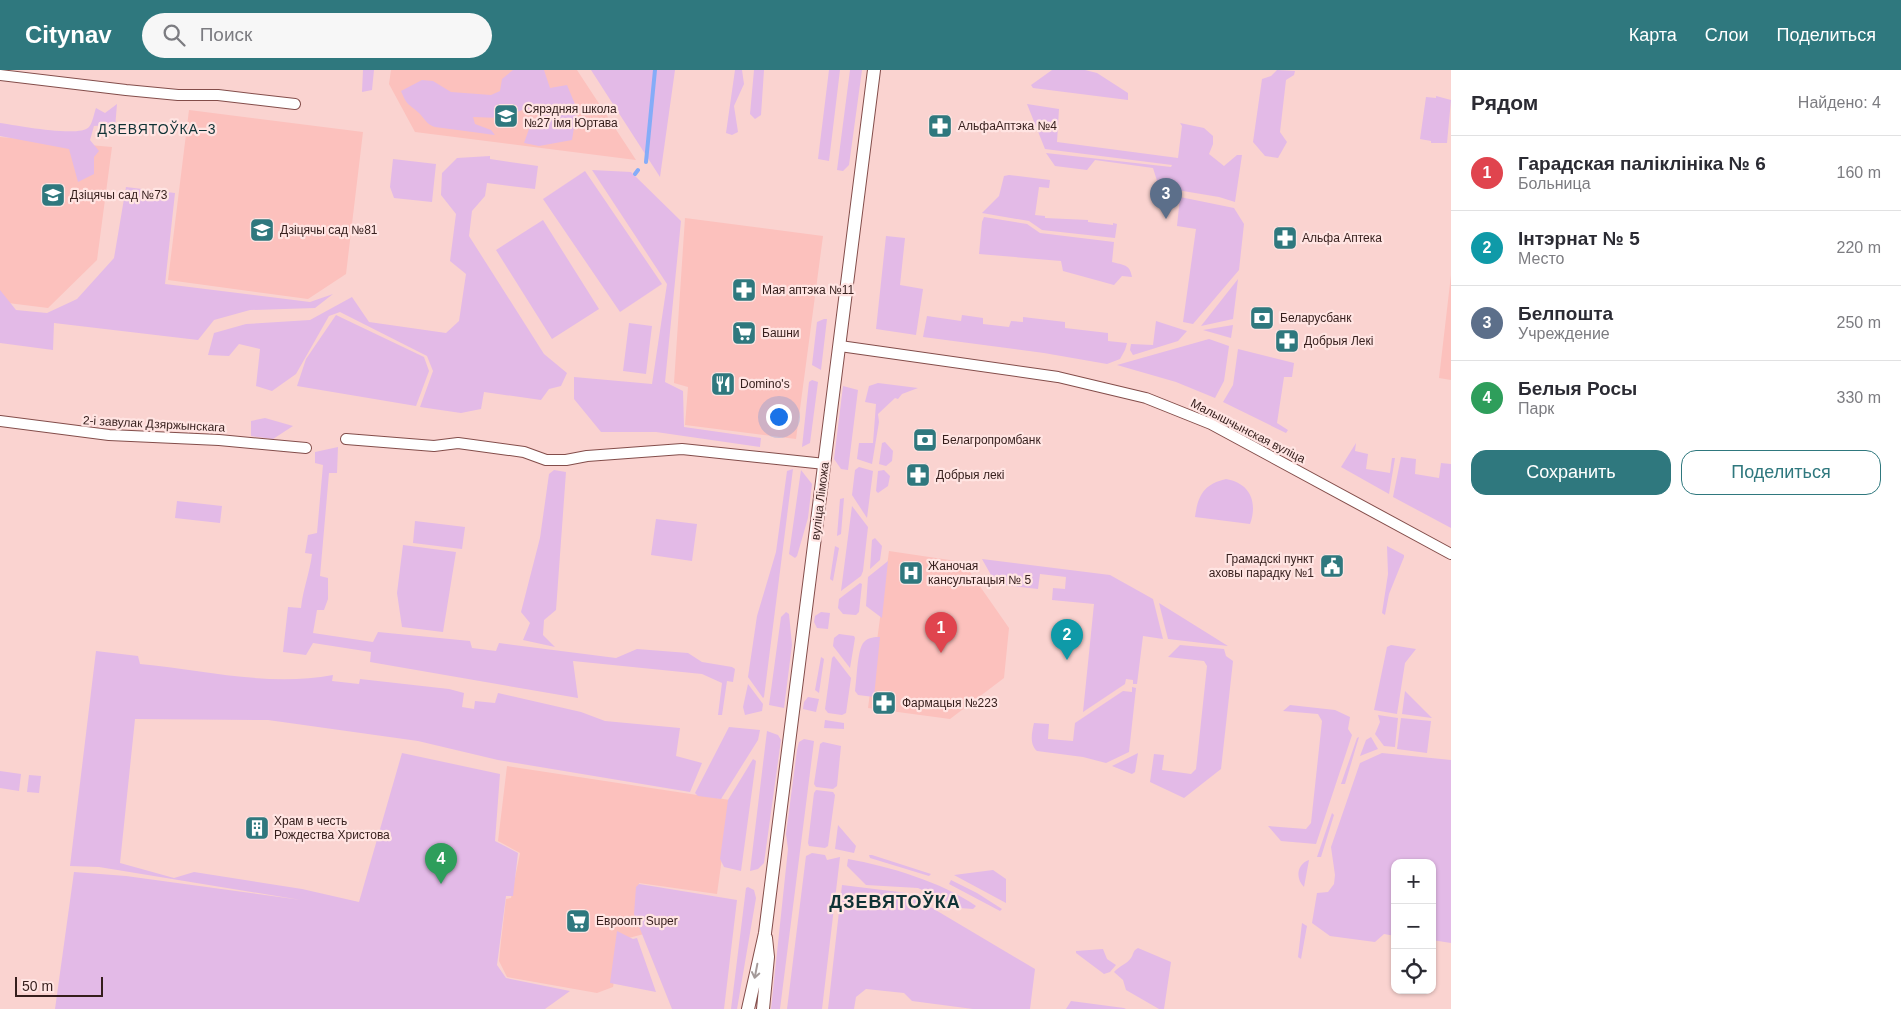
<!DOCTYPE html>
<html lang="ru">
<meta charset="utf-8">
<style>
body{margin:0;font-family:Arial,sans-serif;background:#f7f7f7;color:#2b2b33}
.controls{position:absolute;right:15px;bottom:15px;display:grid;overflow:hidden;border-radius:10px;box-shadow:0 1px 4px #0004}
.controls button{width:45px;height:45px;display:grid;place-items:center;padding:0;border:0;border-bottom:1px solid #e1e1e2;background:#fff;color:#2b2b33;font:25px sans-serif}
.scale{position:absolute;left:15px;bottom:12px;width:88px;box-sizing:border-box;padding-left:5px;border:2px solid #351e1c;border-top:0;font-size:14px;line-height:18px;white-space:nowrap;color:#351e1c;-webkit-text-stroke:4px #ffe4e2;paint-order:stroke}
.you{position:absolute;left:778px;top:346px;width:18px;height:18px;margin:-12px;border:4px solid #fff;border-radius:50%;background:#1a73e8;box-shadow:0 0 0 8px #1a73e833}
.badge{display:grid;place-items:center;width:32px;height:32px;border-radius:50%;background:#2f787e;color:#fff;font-size:16px;font-weight:700}
.pin{position:absolute;translate:-50% -41px;filter:drop-shadow(0 1px 2px #0008)}
.pin::after{content:'';position:absolute;top:26px;width:18px;height:15px;background:inherit;clip-path:polygon(0 0,100% 0,50% 100%)}
.list{margin:0;padding:0;list-style:none}
h2{display:flex;justify-content:space-between;align-items:center;height:65px;margin:0;padding:0 20px;font-size:21px}
h2 small{font-size:16px;font-weight:400;color:#7c7c81}
.list li{display:grid;grid-template-columns:32px 1fr auto;gap:15px;align-items:center;box-sizing:border-box;height:75px;padding:0 20px;border-top:1px solid #e1e1e2}
.list b{display:block;font-size:19px;white-space:nowrap}
.list p{margin:0;font-size:16px;white-space:nowrap;color:#7c7c81}
.list em{font-size:16px;font-style:normal;color:#7c7c81}
.actions{display:flex;gap:10px;padding:15px 20px}
.actions a{flex:1;padding:11px 0;border:1px solid #2f787e;border-radius:15px;text-align:center;font-size:18px;color:#2f787e}
.actions .main{background:#2f787e;color:#fff}
.icon{flex:none;width:28px;height:28px;fill:none;stroke:currentColor;stroke-width:2;stroke-linecap:round;stroke-linejoin:round}
.map{position:relative;flex:none;width:1451px;height:939px;overflow:hidden}
header{display:flex;align-items:center;gap:30px;box-sizing:border-box;height:70px;padding:0 25px;background:#2f787e;color:#fff}
header strong{font-size:24px}
nav{display:flex;gap:28px;margin-inline-start:auto;font-size:18px}
.search{width:350px;height:45px;background:#f7f7f7;display:flex;align-items:center;gap:12px;box-sizing:border-box;padding:0 18px;border-radius:28px;color:#7c7c81;font-size:19px}
main{display:flex}
aside{flex:1;background:#fff}
.map>svg:first-child{display:block}
</style>
<header>
<strong>Citynav</strong>
<div class="search"><svg class="icon" aria-label="search" viewBox="0 0 24 24"><circle cx="10" cy="10" r="6"/><path d="M15 15l6 6"/></svg>Поиск</div>
<nav><a>Карта</a><a>Слои</a><a>Поделиться</a></nav>
</header>
<main>
<div class="map">
<svg width="1451" height="939" viewBox="0 0 1451 939">
<rect width="100%" height="100%" fill="#fad3d0"/>
<!-- built -->
<path fill="#fcc1bd" d="M391,0H577L636,90L415,62L389,14Z
M189,40L363,62L346,204L308,229L168,210Z
M0,67L112,77L97,190L48,238L0,232Z
M685,148L823,166L796,369L685,355L688,317L674,313Z
M1451,205V310L1439,308Z
M889,481L963,492L1009,558L1004,608L950,649L868,638Z
M507,696L730,730L717,824L639,813L635,837L644,864L621,870L613,917L597,923L507,907L499,891L501,871L506,829L511,828L520,783L498,771Z"/>
<!-- green -->
<path fill="#e3bae7" d="M363,0H374L372,20L362,22Z
M513,0H544L550,18L567,15L577,39L572,70L539,76L524,73L529,59L538,54L542,41L525,39L501,48L473,47L475,54L491,60L495,65L435,57C427,55 425,49 419,43C408,33 407,36 401,21L422,10L433,11L451,22L491,25L500,21L502,9Z
M591,0H675L660,107Z
M735,0H742L744,14L734,36L738,62L732,65L726,63Z
M754,0H764L761,45L755,49L750,44Z
M829,0H840L829,91L818,89Z
M850,0H862L849,95L843,101L837,100Z
M1052,0H1085L1097,3L1128,23V30L1033,18L1031,15Z
M1277,0L1295,1L1294,5L1286,10L1280,62L1287,72L1278,88L1265,86L1253,72L1262,9L1271,6Z
M1436,26L1451,30L1447,73H1431V71L1420,69L1426,27L1436,28Z
M117,34L115,58L106,55L94,56L90,70L99,81L94,87V104L78,112L69,79L0,66V53C15,55 80,68 89,57C93,52 94,43 96,38L105,43Z
M1027,34L1059,39L1057,72L1178,88L1182,56L1180,53L1204,58L1213,66V74L1209,84L1224,96L1237,85H1242L1235,132L1219,127L1159,117L1153,98L1095,90L1087,100L1055,96L1046,83L1171,97L1172,95L1045,79Z
M490,86V89L538,96L535,119L487,113L485,126L472,141L469,166L544,284L567,303L561,316L549,319L541,330L484,322L481,339L461,343L420,337L433,301L427,286L340,242L329,246L296,304L272,321L256,316L260,279L239,274L229,286L208,285L214,263L246,254L310,250L352,227L369,252L446,263L459,251L466,204L450,191L456,144L441,125L442,103L457,88Z
M393,89L436,94L432,132L394,128L390,117Z
M592,100L631,102L681,151L665,312L683,321L684,357L761,368L760,377L656,362H601L574,329V307L652,314L667,214Z
M585,101L662,214L620,242L543,129Z
M1009,105L1050,110L1049,118L1039,117L1035,145L1045,146V148L1088,150V152L1113,155V153L1117,154L1115,168L1042,160L1029,151L982,143L999,126L1004,106Z
M126,117L175,123L165,214L310,232L333,224L315,238L250,240L214,250L198,270L54,253L53,280L0,273V220L16,240L47,243L77,229L114,188Z
M1180,127L1234,138L1244,154L1239,200L1193,254L1183,252L1196,159L1177,156Z
M984,147L1027,154L1040,163L1114,172L1112,192C1123,195 1130,194 1132,207L1122,206L1114,215L1063,201L1061,191L979,184L982,152Z
M543,150L599,239L552,269L496,180Z
M886,166L905,168L900,215L923,219L916,265L876,259Z
M1238,209L1233,249L1201,256Z
M336,245L424,287L429,301L416,336L297,316L306,289Z
M962,245L983,248V254L1009,257L1011,251L1023,252V247L1065,252V258L1108,263V271L1127,273L1125,280L1120,289L1107,294L1044,283L923,267L927,246L961,251Z
M824,249H827L821,300L812,295L817,252Z
M1156,251L1187,261L1178,271L1133,285L1130,280L1131,274L1153,275Z
M629,253L652,256L646,304L623,301Z
M1233,255L1231,268L1203,260Z
M1209,269L1229,276L1224,311L1215,328L1176,312L1117,295Z
M1238,279L1294,293L1292,307H1284L1277,353L1288,360L1286,363L1223,332L1233,315Z
M812,310L818,312L810,373L802,377L809,312Z
M878,313L918,318L902,324L898,329L895,328L878,344L879,352L872,394L857,389L859,373H873L876,334L865,332L869,316Z
M843,316L858,320L848,400L841,399L834,389Z
M265,348L293,356L273,369L251,366V351Z
M885,372L893,381L892,391L886,396L879,394L882,373Z
M1356,373L1355,381L1368,384L1366,399L1390,403L1392,388H1395L1389,424L1341,397Z
M338,377L337,403H329L320,506L328,508V529L324,540H317L313,563L373,572L378,562L470,571L472,578L496,581L499,573L616,588L637,579L688,583L702,592L732,597L735,599L733,612L727,611L722,645H718L722,613L702,604L573,591L578,628L370,592L371,582L313,573L306,585L283,582L288,537L301,538C303,519 310,502 312,484L305,483L308,465L317,463L323,395L315,393V382Z
M1401,387L1416,389L1415,404L1439,408L1441,393L1451,394V458L1393,427Z
M859,397L873,401L867,448L852,425L855,400Z
M793,399L764,627L763,628L748,607L757,546L776,482L787,401Z
M554,400L566,402L556,540L544,550L543,565L555,577L523,570L530,553L521,542L540,468L549,404Z
M801,400L812,414L808,448L797,486L795,488L789,484Z
M884,400L890,406L888,416L878,423L876,421L878,401Z
M1226,409C1250,413 1258,432 1250,454L1195,447C1198,425 1204,414 1226,409Z
M844,428L841,464L837,466L840,429Z
M177,431L222,436L220,453L175,448Z
M852,436L868,457L863,501L861,506L841,521Z
M656,449L697,454L692,491L651,485Z
M415,451L465,457L462,479L413,473Z
M875,468L882,476L880,490L870,499L872,470Z
M403,475L456,482L443,562L402,557L397,523Z
M835,476L839,478L833,511L830,509Z
M1387,476L1404,485V487L1389,524L1385,545L1382,543L1388,504Z
M982,489L1110,505L1153,529L1163,569L1143,566L1137,614H1133V610L1126,609L1125,614L1083,642L1094,534L1052,530L1053,518L1065,519L1066,507L1040,504L1038,519L996,514Z
M888,491L882,548L866,536L868,507Z
M860,513L862,514L859,542L856,545L843,544L838,538L839,529Z
M1159,533L1228,576L1168,569Z
M786,542L789,544L792,575L784,638L769,635L781,547Z
M821,542L830,543L828,559L817,558L814,552L815,546Z
M839,564L854,566L855,568L850,598L833,576L834,568Z
M880,567L874,627L858,625L855,621C857,610 857,579 864,572C869,567 875,567 880,567Z
M1180,575L1224,579L1226,586L1233,591L1221,699L1184,728L1150,712L1154,684L1164,685L1162,700L1191,704L1196,699L1207,596L1204,591L1168,587Z
M1391,575L1416,579L1405,593L1397,644L1374,640L1387,577Z
M96,581L138,586L140,594C204,600 268,617 333,605L332,611L359,614L360,609L449,619L464,623L462,637L474,639L475,631L495,633L498,623L581,642L605,651L680,658L676,686L702,693L690,722L498,690L418,671L268,650L135,649L120,793L174,808L194,802L302,819L359,832L402,683L500,704L495,771L518,783L513,826H506L497,895L506,908L570,921L545,939H55L74,802L126,806L301,830L99,797L70,796Z
M834,586L851,608L846,643L842,645L828,643L825,639L832,588Z
M821,587L824,589L819,623L815,620Z
M748,614L763,634L762,641L745,645L743,637Z
M1132,617L1136,618L1129,682L1106,693L1083,687L1037,681C1029,674 1032,662 1034,653L1049,654L1048,669L1073,671L1075,653L1123,621L1132,622Z
M1405,621L1432,648L1402,644Z
M808,627L819,629L816,642L803,639L804,632Z
M1290,635L1335,640L1350,647L1348,659L1352,665L1316,774L1281,771L1268,756L1306,759L1311,753L1322,651L1318,644L1283,641Z
M1378,645L1398,648L1395,677L1384,676L1375,664L1380,652Z
M1401,648L1431,651L1427,683L1397,679Z
M825,650L844,653V659L824,658Z
M729,657L760,660L758,670L721,729L698,726L695,723Z
M767,661L778,665L781,670L764,793L758,799L750,801Z
M1359,667L1345,714H1341L1357,668Z
M1371,667L1378,679L1360,686L1366,670Z
M804,669L814,671L780,939H771L788,779L786,764L797,680L799,672Z
M823,672L841,676L837,716L833,719L816,717L814,714L820,674Z
M1138,683L1135,702L1132,704L1112,696Z
M1382,683L1451,690V873L1432,870V793H1395V866L1384,864L1375,872L1330,866L1312,853L1317,823L1328,822L1334,814L1335,805L1331,777L1360,693Z
M753,689L756,691L741,801L724,797L720,789L728,730Z
M0,701L21,704L19,721L0,718Z
M29,705L41,706L39,723L27,722Z
M816,720L833,722L835,725L828,776L825,778L809,776L808,773L814,723Z
M1332,743L1334,745L1321,787H1317Z
M838,755L856,776L854,783L835,779Z
M812,783L825,785L827,790L840,787L822,939H787L806,786Z
M869,785H872L931,804L929,806L870,788Z
M848,789C888,796 942,812 976,836L973,839L960,838L918,818L866,815L847,796Z
M1309,790L1304,817C1295,808 1297,794 1309,790Z
M993,800L1006,809V833L954,805Z
M951,810L977,823L1002,839L1000,841L949,814Z
M639,814L737,830L724,939H672L634,844L636,817Z
M842,815L907,823L1035,899L1030,939H973L912,931L904,923L866,919L856,927L854,939H828Z
M748,817L754,820L756,828L737,939H731L746,818Z
M1302,853L1307,856L1301,889L1298,887Z
M617,861L633,869L637,868L656,922L610,913Z
M1138,878L1171,892L1164,939H1159L1126,920L1123,910L1114,902C1119,896 1127,894 1131,888C1134,884 1132,881 1138,878Z
M1103,879L1107,889L1116,895L1110,902L1104,904L1076,883V881Z
M1071,931L1124,938L1126,939H1066Z"/>
<g fill="none" stroke-linecap="round" stroke-linejoin="round">
<!-- stream -->
<path stroke="#85acf8" stroke-width="4" d="M646,92L655,0
M635,104L638,100"/>
<defs>
<path id="minor" d="M0,5L126,20L178,25H218L295,34
M840,276L1058,307L1146,328L1211,354L1451,484
M0,351L109,365L219,370L306,378
M346,369L434,376L458,373L524,382L546,390H566L587,386L682,379L825,394"/>
<path id="tertiary" d="M748,939L765,863L874,0
M763,939L768,887L766,868"/>
</defs>
<!-- minor casing -->
<use href="#minor" stroke="#834d4a" stroke-width="12"/>
<!-- tertiary casing -->
<use href="#tertiary" stroke="#834d4a" stroke-width="14"/>
<!-- minor -->
<use href="#minor" stroke="#fff" stroke-width="10"/>
<!-- tertiary -->
<use href="#tertiary" stroke="#fff" stroke-width="12"/>
</g>
<!-- one-way arrows -->
<defs><path id="oneway-shaft" d="M-6 0H5M1.5-3L5.5 0L1.5 3" fill="none" stroke-width="1.6" stroke-linecap="round" stroke-linejoin="round" transform="scale(1.25)"/></defs>
<use stroke="#a49a99" href="#oneway-shaft" transform="translate(756 901) rotate(101)"/>
<!-- icons -->
<defs>
<symbol id="school-square" viewBox="-11 -11 22 22"><rect x="-9" y="-9" width="18" height="18" rx="4" fill="#2f787e" stroke="#ffe4e2"/><path d="M0-5L7-2L0 1L-7-2ZM-4 1L0 2.5L4 1V4Q0 6-4 4Z" fill="#fff"/></symbol>
<symbol id="pharmacy-square" viewBox="-11 -11 22 22"><rect x="-9" y="-9" width="18" height="18" rx="4" fill="#2f787e" stroke="#ffe4e2"/><path d="M-2-6h4v4h4v4h-4v4h-4v-4h-4v-4h4Z" fill="#fff"/></symbol>
<symbol id="bank-square" viewBox="-11 -11 22 22"><rect x="-9" y="-9" width="18" height="18" rx="4" fill="#2f787e" stroke="#ffe4e2"/><path d="M-6-4H6V4H-6ZM0-2.3a2.3 2.3 0 1 0 0 4.6a2.3 2.3 0 1 0 0-4.6Z" fill="#fff"/></symbol>
<symbol id="supermarket-square" viewBox="-11 -11 22 22"><rect x="-9" y="-9" width="18" height="18" rx="4" fill="#2f787e" stroke="#ffe4e2"/><path d="M-6-5.5h2.5l.6 2H6L4.5 2H-2.5L-4.4-4H-6ZM-1.5 3.2a1.3 1.3 0 1 0 .1 0ZM3 3.2a1.3 1.3 0 1 0 .1 0Z" fill="#fff"/></symbol>
<symbol id="restaurant-square" viewBox="-11 -11 22 22"><rect x="-9" y="-9" width="18" height="18" rx="4" fill="#2f787e" stroke="#ffe4e2"/><path d="M-5-6h1v4h1v-4h1v4h1v-4h1v5L-1.5 .5V6h-2V.5L-5-1ZM5-6V6H3V1.5H1.5Q1.5-4 5-6Z" fill="#fff"/></symbol>
<symbol id="civic-square" viewBox="-11 -11 22 22"><rect x="-9" y="-9" width="18" height="18" rx="4" fill="#2f787e" stroke="#ffe4e2"/><path d="M-.6-6.5H3V-4.5H.6V-3L4-1V1h2V6H-6V1h2V-1L-.6-3ZM-1.2 2.5V6h2.4V2.5Z" fill="#fff"/></symbol>
<symbol id="hospital-square" viewBox="-11 -11 22 22"><rect x="-9" y="-9" width="18" height="18" rx="4" fill="#2f787e" stroke="#ffe4e2"/><path d="M-5-5h3v3.5h4V-5h3V5h-3V1.5h-4V5h-3Z" fill="#fff"/></symbol>
<symbol id="building-square" viewBox="-11 -11 22 22"><rect x="-9" y="-9" width="18" height="18" rx="4" fill="#2f787e" stroke="#ffe4e2"/><path d="M-4-6H4V6H1V3H-1V6H-4ZM-2.5-4.3h1.7v1.8h-1.7ZM.8-4.3h1.7v1.8H.8ZM-2.5-1h1.7V.8h-1.7ZM.8-1h1.7V.8H.8Z" fill="#fff"/></symbol>
</defs>
<g fill-rule="evenodd">
<use href="#school-square" x="492" y="32" width="28" height="28"/>
<use href="#pharmacy-square" x="926" y="42" width="28" height="28"/>
<use href="#school-square" x="39" y="111" width="28" height="28"/>
<use href="#school-square" x="248" y="146" width="28" height="28"/>
<use href="#pharmacy-square" x="1271" y="154" width="28" height="28"/>
<use href="#pharmacy-square" x="730" y="206" width="28" height="28"/>
<use href="#bank-square" x="1248" y="234" width="28" height="28"/>
<use href="#supermarket-square" x="730" y="249" width="28" height="28"/>
<use href="#pharmacy-square" x="1273" y="257" width="28" height="28"/>
<use href="#restaurant-square" x="709" y="300" width="28" height="28"/>
<use href="#bank-square" x="911" y="356" width="28" height="28"/>
<use href="#pharmacy-square" x="904" y="391" width="28" height="28"/>
<use href="#civic-square" x="1318" y="482" width="28" height="28"/>
<use href="#hospital-square" x="897" y="489" width="28" height="28"/>
<use href="#pharmacy-square" x="870" y="619" width="28" height="28"/>
<use href="#building-square" x="243" y="744" width="28" height="28"/>
<use href="#supermarket-square" x="564" y="837" width="28" height="28"/>
</g>
<g text-anchor="middle" dominant-baseline="central" stroke-width="4.5" stroke-linejoin="round" paint-order="stroke">
<!-- poi labels -->
<g font-size="12" fill="#351e1c" stroke="#ffe4e2" text-anchor="start">
<text x="524" y="39">Сярэдняя школа<tspan x="524" dy="14">№27 імя Юртава</tspan></text>
<text x="958" y="56">АльфаАптэка №4</text>
<text x="70" y="125">Дзіцячы сад №73</text>
<text x="280" y="160">Дзіцячы сад №81</text>
<text x="1302" y="168">Альфа Аптека</text>
<text x="762" y="220">Мая аптэка №11</text>
<text x="1280" y="248">Беларусбанк</text>
<text x="762" y="263">Башни</text>
<text x="1304" y="271">Добрыя Лекі</text>
<text x="740" y="314">Domino's</text>
<text x="942" y="370">Белагропромбанк</text>
<text x="936" y="405">Добрыя лекі</text>
<text x="1314" y="489" text-anchor="end">Грамадскі пункт<tspan x="1314" dy="14">аховы парадку №1</tspan></text>
<text x="928" y="496">Жаночая<tspan x="928" dy="14">кансультацыя № 5</tspan></text>
<text x="902" y="633">Фармацыя №223</text>
<text x="274" y="751">Храм в честь<tspan x="274" dy="14">Рождества Христова</tspan></text>
<text x="596" y="851">Евроопт Super</text>
</g>
<!-- street labels -->
<g font-size="12" fill="#351e1c" stroke="#ffe4e2">
<text transform="translate(154 354) rotate(3)">2-і завулак Дзяржынскага</text>
<text transform="translate(1248 361) rotate(27)">Малышчынская вуліца</text>
<text transform="translate(820 431) rotate(-83)">вуліца Ліможа</text>
</g>
<!-- neighbourhood labels -->
<g font-size="14" letter-spacing="1" fill="#0f3235" stroke="#ffe4e2">
<text x="157" y="59">ДЗЕВЯТОЎКА–3</text>
</g>
<!-- district labels -->
<g font-size="18" font-weight="bold" letter-spacing="1" fill="#0f3235" stroke="#ffe4e2">
<text x="895" y="832">ДЗЕВЯТОЎКА</text>
</g>
</g>
</svg>
<div class="controls">
<button>+</button>
<button>−</button>
<button><svg class="icon" aria-label="locate" viewBox="0 0 24 24"><circle cx="12" cy="12" r="6"/><path d="M12 2v4M12 18v4M2 12h4M18 12h4"/></svg></button>
</div>
<div class="scale">50 m</div>
<div class="you"></div>
<div class="pin badge" style="left:941px;top:583px;background:#e0444e">1</div>
<div class="pin badge" style="left:1067px;top:590px;background:#0f9aa8">2</div>
<div class="pin badge" style="left:1166px;top:149px;background:#5c6f8a">3</div>
<div class="pin badge" style="left:441px;top:814px;background:#2e9e5b">4</div>
</div>
<aside>
<h2>Рядом<small>Найдено: 4</small></h2>
<ul class="list">
<li><span class="badge" style="background:#e0444e">1</span><div><b>Гарадская паліклініка № 6</b><p>Больница</p></div><em>160 m</em></li>
<li><span class="badge" style="background:#0f9aa8">2</span><div><b>Інтэрнат № 5</b><p>Место</p></div><em>220 m</em></li>
<li><span class="badge" style="background:#5c6f8a">3</span><div><b>Белпошта</b><p>Учреждение</p></div><em>250 m</em></li>
<li><span class="badge" style="background:#2e9e5b">4</span><div><b>Белыя Росы</b><p>Парк</p></div><em>330 m</em></li>
</ul>
<div class="actions"><a class="main">Сохранить</a><a>Поделиться</a></div>
</aside>
</main>
